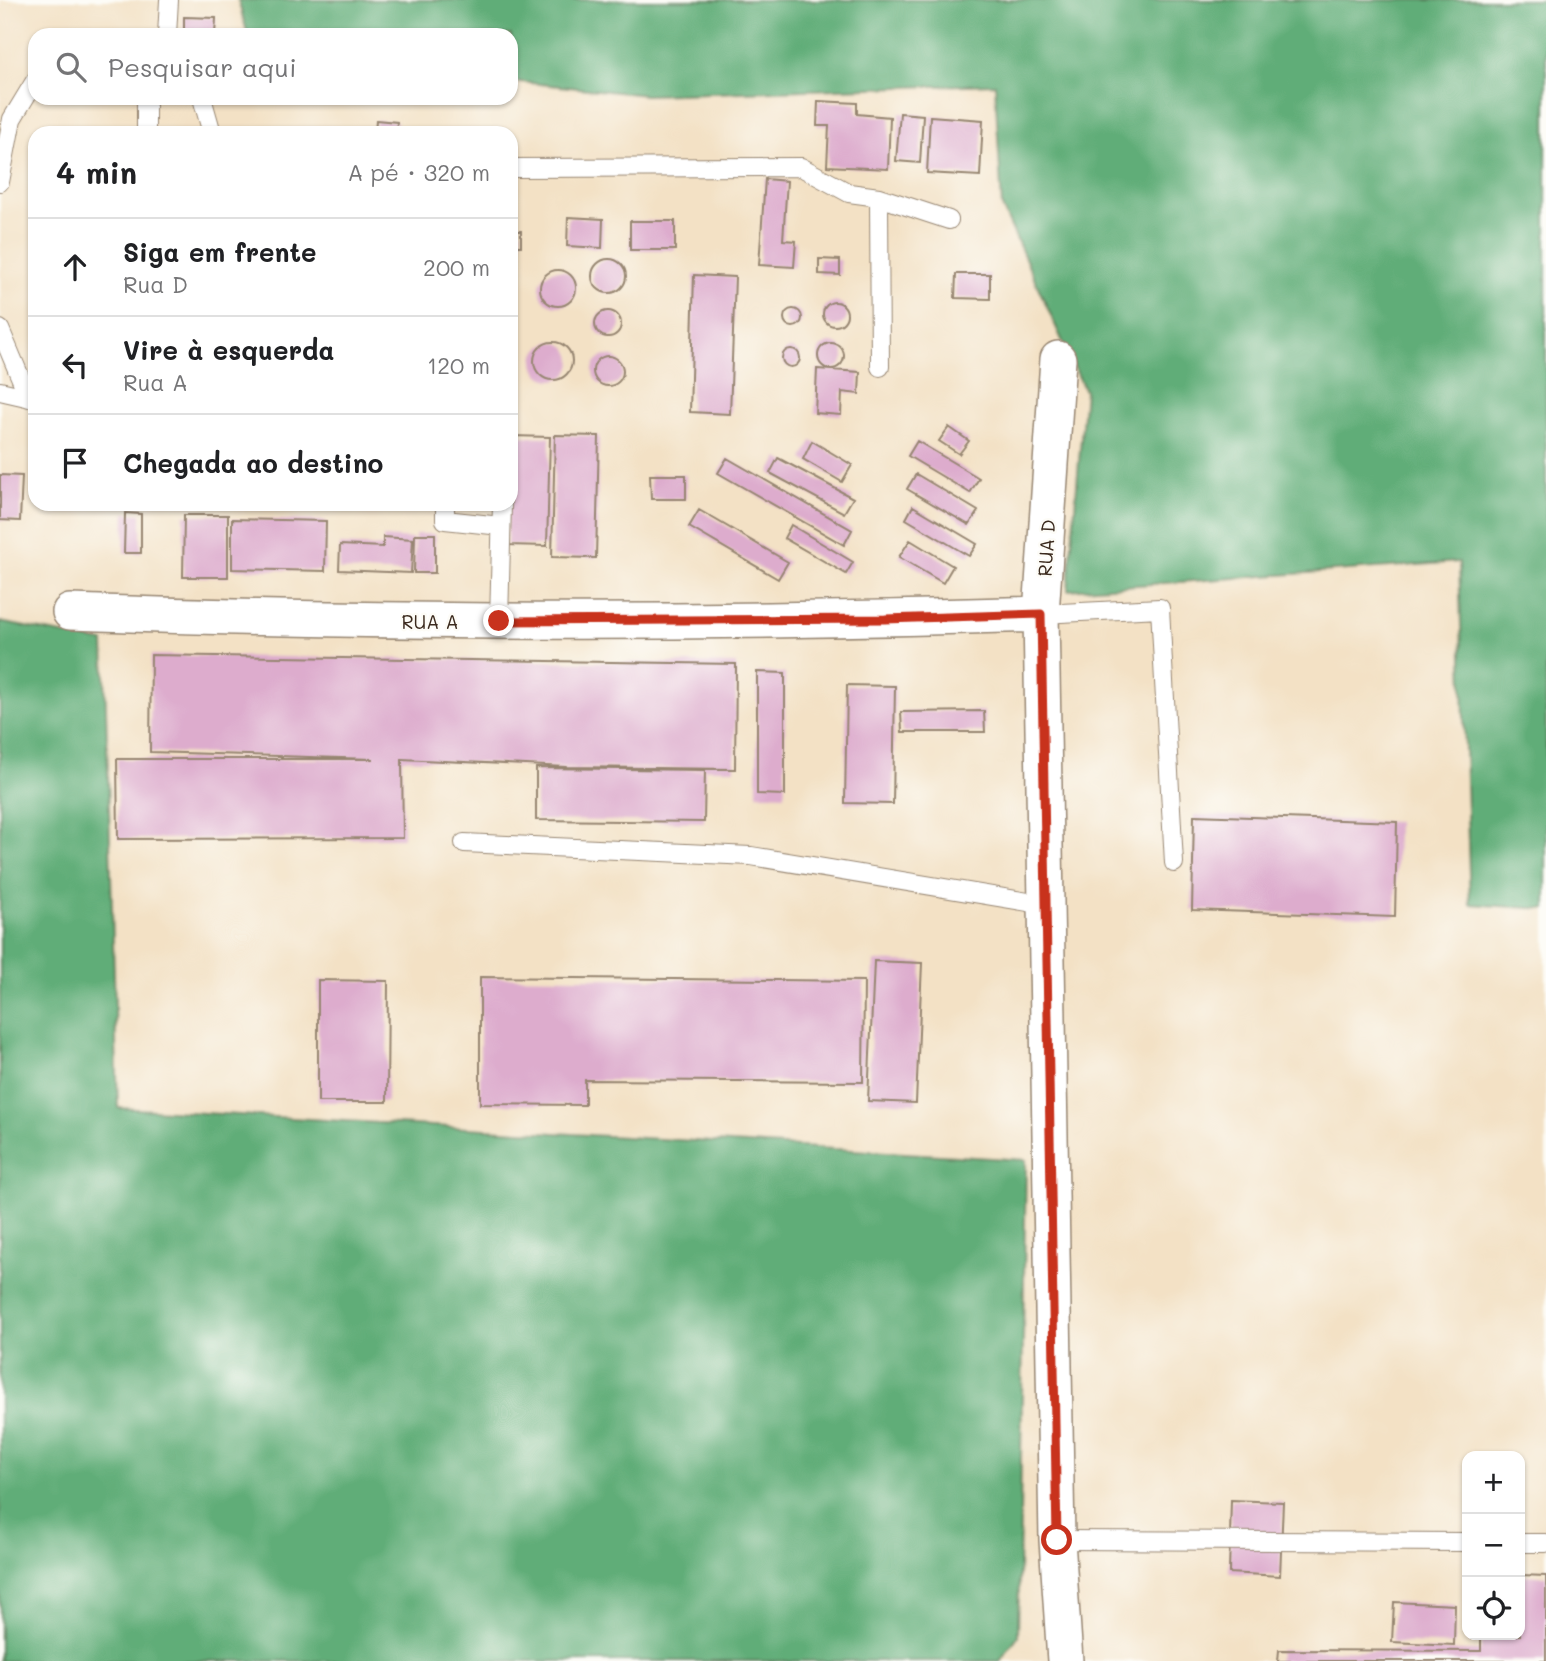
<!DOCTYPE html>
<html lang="pt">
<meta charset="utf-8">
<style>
body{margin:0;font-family:Mali,sans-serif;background:#f2f2f2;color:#202124}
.controls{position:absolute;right:21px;bottom:21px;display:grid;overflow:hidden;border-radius:14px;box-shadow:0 2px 5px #0004}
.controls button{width:63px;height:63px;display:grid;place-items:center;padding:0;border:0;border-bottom:2px solid #e0e0e0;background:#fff;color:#202124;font:35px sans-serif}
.stop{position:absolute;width:21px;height:21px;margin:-16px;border:5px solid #c8321e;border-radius:50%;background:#fff}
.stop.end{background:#c8321e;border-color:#fff;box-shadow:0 2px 7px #0008}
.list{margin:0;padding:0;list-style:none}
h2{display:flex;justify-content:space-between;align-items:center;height:91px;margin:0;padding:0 28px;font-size:30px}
h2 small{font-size:23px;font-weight:400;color:#757577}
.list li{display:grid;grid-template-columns:46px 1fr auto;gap:21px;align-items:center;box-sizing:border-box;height:98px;padding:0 28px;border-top:2px solid #e0e0e0}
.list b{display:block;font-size:26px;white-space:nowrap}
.list p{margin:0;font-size:23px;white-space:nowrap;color:#757577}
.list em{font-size:23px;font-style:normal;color:#757577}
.icon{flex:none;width:38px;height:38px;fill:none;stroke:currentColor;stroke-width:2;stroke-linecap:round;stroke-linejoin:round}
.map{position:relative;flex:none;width:1546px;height:1661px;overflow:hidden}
.search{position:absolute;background:#fff;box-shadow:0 2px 5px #0004;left:28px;top:28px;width:490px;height:77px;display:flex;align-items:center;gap:18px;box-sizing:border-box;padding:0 24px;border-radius:21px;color:#757577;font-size:26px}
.panel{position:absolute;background:#fff;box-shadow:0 2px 5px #0004;left:28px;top:126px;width:490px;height:385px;border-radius:21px}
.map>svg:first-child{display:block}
</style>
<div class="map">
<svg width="1546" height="1661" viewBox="0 0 1546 1661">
<rect width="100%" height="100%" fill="#fdfcf7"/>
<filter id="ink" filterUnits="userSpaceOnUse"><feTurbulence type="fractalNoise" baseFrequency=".0143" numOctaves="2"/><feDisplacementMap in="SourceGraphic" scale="14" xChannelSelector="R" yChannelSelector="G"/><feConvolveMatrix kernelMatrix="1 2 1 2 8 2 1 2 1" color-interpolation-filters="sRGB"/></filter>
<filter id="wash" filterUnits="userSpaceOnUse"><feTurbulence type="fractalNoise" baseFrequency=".00686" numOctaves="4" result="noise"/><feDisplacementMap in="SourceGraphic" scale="28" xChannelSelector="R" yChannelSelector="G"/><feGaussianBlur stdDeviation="1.57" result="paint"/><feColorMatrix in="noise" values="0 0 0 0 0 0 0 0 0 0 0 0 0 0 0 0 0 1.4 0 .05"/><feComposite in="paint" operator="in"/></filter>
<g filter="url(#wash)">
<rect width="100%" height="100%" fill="#f3e1c5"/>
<!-- forest -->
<path fill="#61ad78" stroke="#4e6c4b" stroke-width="2" d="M238,0H1546V909L1470,904L1459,562L1068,590L1085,391L1002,207L995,84L646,95L511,81V35H248Z
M0,622L104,642L118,1108L1026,1160L1018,1636L1000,1661H0Z"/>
<g id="blocks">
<!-- building -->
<path fill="#ddaccd" d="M184,17L216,18L215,35H184Z
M818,101L857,103V114L890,117L888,169L827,166L829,126H817Z
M900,113L923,115L920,163L896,161Z
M930,116L983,120L980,176L927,173Z
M376,120L397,122L396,133H375Z
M765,179L787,181L783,240L796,241L794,267L759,265Z
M568,217L603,219L602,248L567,246Z
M630,221H675V250H630Z
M511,231H521V246H511Z
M592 276a17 17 0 1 1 34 0a17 17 0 1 1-34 0Z
M819,259L840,260V275L819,274Z
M540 288a18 18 0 1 1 36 0a18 18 0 1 1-36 0Z
M956,274H990V299L955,298Z
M694,275L735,277L730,414L690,412Z
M823 314a12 12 0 1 1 24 0a12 12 0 1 1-24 0Z
M784 318a9 9 0 1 1 18 0a9 9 0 1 1-18 0Z
M595 324a13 13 0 1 1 26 0a13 13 0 1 1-26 0Z
M534 361a19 19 0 1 1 38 0a19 19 0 1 1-38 0Z
M818 356a13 13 0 1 1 26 0a13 13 0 1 1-26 0Z
M782 358a9 9 0 1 1 18 0a9 9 0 1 1-18 0Z
M593 371a15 15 0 1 1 30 0a15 15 0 1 1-30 0Z
M817,369L860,372L859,394L842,392L841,415L815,413Z
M949,427L969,441L959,454L939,441Z
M555,435L599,436L596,558L552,557Z
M511,436L550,437L547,546L507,545L508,504H511Z
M812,441L852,465L842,482L803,459Z
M917,441L979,478L970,493L908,456Z
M727,458L852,530L844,545L718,473Z
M778,458L853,498L844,513L770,473Z
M916,474L978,511L969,525L907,489Z
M0,475L22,476L20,521L0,520Z
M650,475H686V499H651Z
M913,506L977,544L969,556L906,519Z
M699,510L788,562L778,579L689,527Z
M125,513L141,514V553H124Z
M184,515H228V577H183Z
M232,519L326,521L325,571L232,569Z
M791,525L853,562L846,574L784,538Z
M415,534H435V573H414Z
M383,537L413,539L411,573L339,570L340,545L383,547Z
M910,540L953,566L943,583L899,557Z
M151,655L736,664L735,769L567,767L402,759L403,838L118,839L117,759H373L150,752Z
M757,672L785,673V795L757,794Z
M847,685L895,686L893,804L845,803Z
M984,711L985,732H902L901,712Z
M536,768L705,770L704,822L536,820Z
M1194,815L1397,822L1395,917L1192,910Z
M874,961L922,963L916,1103L868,1101Z
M480,977L864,981L863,1082L585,1080V1105L480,1104Z
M318,980L388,981L387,1102H318Z
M1231,1500L1283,1502L1280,1576L1229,1573Z
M1520,1575L1546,1576V1661H1278L1279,1650L1481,1651V1635H1520Z
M1394,1602L1455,1605L1454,1645L1392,1642Z"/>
</g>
</g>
<g filter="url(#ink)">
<use href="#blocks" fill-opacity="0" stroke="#978672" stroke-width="2"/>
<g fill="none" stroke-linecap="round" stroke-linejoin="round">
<defs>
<path id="service" d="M167,35L169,0
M146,98V133
M202,98L212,133
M511,168L801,167L849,193L879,197L949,220
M0,182L12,119L35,81
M879,197L880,367
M0,329L29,398
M0,391L35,399
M445,504V520L501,526
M1041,614L1160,608L1174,863
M499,621L502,504
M464,843L751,856L1046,905
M1057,1540L1467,1542
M1520,1543H1546"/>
<path id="minor" d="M1058,359L1041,614L1057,1540L1065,1661
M70,612C394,624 718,624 1041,614"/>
</defs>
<!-- service casing -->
<use href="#service" stroke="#978672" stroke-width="20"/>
<!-- minor casing -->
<use href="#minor" stroke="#978672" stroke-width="38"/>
<!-- service -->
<use href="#service" stroke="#fff" stroke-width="18"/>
<!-- minor -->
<use href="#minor" stroke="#fff" stroke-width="35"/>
</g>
</g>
<g fill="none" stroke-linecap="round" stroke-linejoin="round" filter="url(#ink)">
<!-- route -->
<path stroke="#c8321e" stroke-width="9" d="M499,621L885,619L1041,614L1057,1540"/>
</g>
<g text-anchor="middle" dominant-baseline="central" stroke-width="5" stroke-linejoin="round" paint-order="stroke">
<!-- street labels -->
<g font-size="19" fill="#3b2a1e" stroke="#fdfcf7">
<text transform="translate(1046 548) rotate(-86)">RUA D</text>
<text x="430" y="621">RUA A</text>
</g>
</g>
</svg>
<div class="controls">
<button>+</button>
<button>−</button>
<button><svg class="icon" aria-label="locate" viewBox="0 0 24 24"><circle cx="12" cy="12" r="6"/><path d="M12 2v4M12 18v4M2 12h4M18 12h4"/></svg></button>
</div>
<div class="stop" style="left:1057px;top:1540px"></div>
<div class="stop end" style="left:499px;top:621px"></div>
<div class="search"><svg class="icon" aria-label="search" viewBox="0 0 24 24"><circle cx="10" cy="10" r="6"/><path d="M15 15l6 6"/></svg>Pesquisar aqui</div>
<section class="panel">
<h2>4 min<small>A pé · 320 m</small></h2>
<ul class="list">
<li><svg class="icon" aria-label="ahead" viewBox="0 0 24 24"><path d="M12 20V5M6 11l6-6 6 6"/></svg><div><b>Siga em frente</b><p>Rua D</p></div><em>200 m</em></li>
<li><svg class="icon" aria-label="left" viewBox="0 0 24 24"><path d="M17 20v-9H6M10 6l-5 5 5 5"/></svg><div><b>Vire à esquerda</b><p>Rua A</p></div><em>120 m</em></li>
<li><svg class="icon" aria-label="arrive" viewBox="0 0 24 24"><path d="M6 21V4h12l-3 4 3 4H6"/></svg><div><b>Chegada ao destino</b></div></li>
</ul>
</section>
</div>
